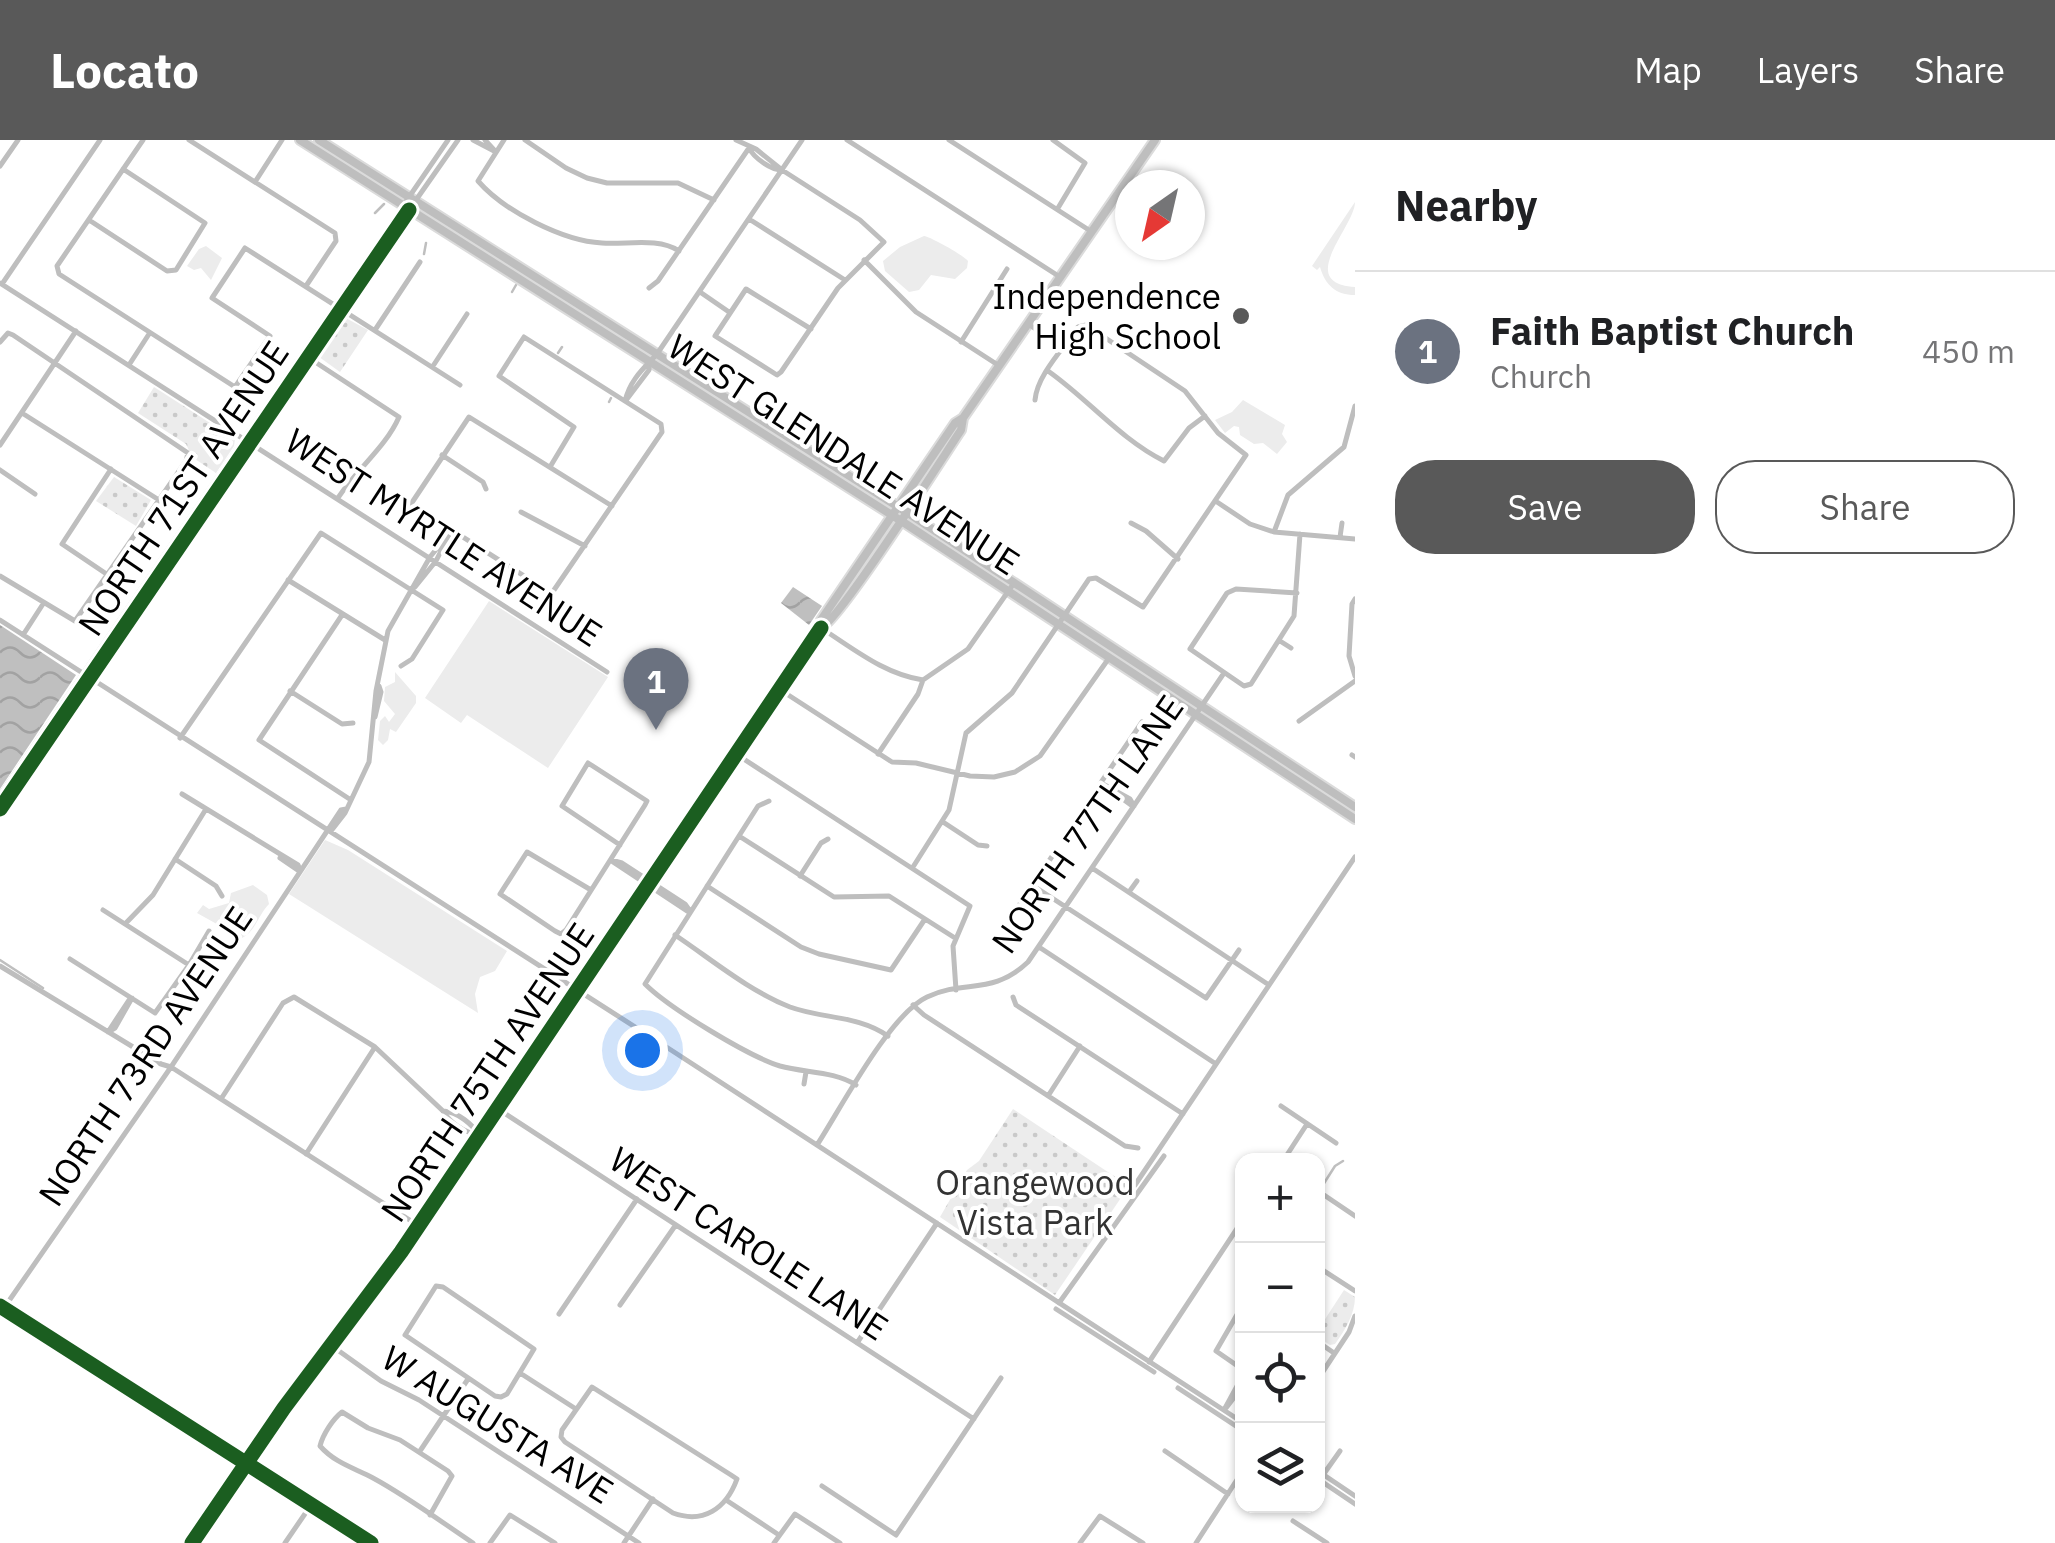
<!DOCTYPE html>
<meta charset="utf-8">
<style>
body{margin:0;font-family:"IBM Plex Sans",sans-serif;background:#f6f6f6;color:#202124}
.controls{position:absolute;right:30px;bottom:30px;display:grid;overflow:hidden;border-radius:20px;box-shadow:0 2px 8px #0004}
.controls button{width:90px;height:90px;display:grid;place-items:center;padding:0;border:0;border-bottom:2px solid #e0e0e0;background:#fff;color:#202124;font:50px sans-serif}
.compass{position:absolute;left:1115px;top:30px;width:90px;height:90px;border-radius:50%;background:#fff;box-shadow:0 2px 8px #0004;rotate:214deg}
.you{position:absolute;left:642px;top:910px;width:35px;height:35px;margin:-25px;border:8px solid #fff;border-radius:50%;background:#1a73e8;box-shadow:0 0 0 15px #1a73e833}
.badge{display:grid;place-items:center;width:65px;height:65px;border-radius:50%;background:#595959;color:#fff;font-size:32px;font-weight:700}
.pin{position:absolute;translate:-50% -82px;filter:drop-shadow(0 2px 5px #0008)}
.pin::after{content:'';position:absolute;top:52px;width:35px;height:30px;background:inherit;clip-path:polygon(0 0,100% 0,50% 100%)}
.list{margin:0;padding:0;list-style:none}
h2{display:flex;justify-content:space-between;align-items:center;height:130px;margin:0;padding:0 40px;font-size:42px}
h2 small{font-size:32px;font-weight:400;color:#757577}
.list li{display:grid;grid-template-columns:65px 1fr auto;gap:30px;align-items:center;box-sizing:border-box;height:160px;padding:0 40px;border-top:2px solid #e0e0e0}
.list b{display:block;font-size:38px;white-space:nowrap}
.list p{margin:0;font-size:32px;white-space:nowrap;color:#757577}
.list em{font-size:32px;font-style:normal;color:#757577}
.actions{display:flex;gap:20px;padding:30px 40px}
.actions a{flex:1;padding:22px 0;border:2px solid #595959;border-radius:40px;text-align:center;font-size:35px;color:#595959}
.actions .main{background:#595959;color:#fff}
.icon{flex:none;width:55px;height:55px;fill:none;stroke:currentColor;stroke-width:2;stroke-linecap:round;stroke-linejoin:round}
.map{position:relative;flex:none;width:1355px;height:1403px;overflow:hidden}
header{display:flex;align-items:center;gap:60px;box-sizing:border-box;height:140px;padding:0 50px;background:#595959;color:#fff}
header strong{font-size:48px}
nav{display:flex;gap:55px;margin-inline-start:auto;font-size:35px}
main{display:flex}
aside{flex:1;background:#fff}
.map>svg:first-child{display:block}
</style>
<header>
<strong>Locato</strong>
<nav><a>Map</a><a>Layers</a><a>Share</a></nav>
</header>
<main>
<div class="map">
<svg width="1355" height="1403" viewBox="0 0 1355 1403">
<defs>
<pattern id="park-dots" width="8" height="8" patternUnits="userSpaceOnUse" patternTransform="scale(2.5)"><rect width="8" height="8" fill="#ececec"/><path d="M2 2h.1M6 6h.1" fill="none" stroke="#c9c9c9" stroke-width="1.8" stroke-linecap="round"/></pattern>
<pattern id="water-waves" width="16" height="10" patternUnits="userSpaceOnUse" patternTransform="scale(2.5)"><rect width="16" height="10" fill="#bfbfbf"/><path d="M0 5q4-4 8 0t8 0" fill="none" stroke="#a2a2a2"/></pattern>
</defs>
<rect width="100%" height="100%" fill="#fff"/>
<!-- grass -->
<path fill="#ececec" d="M1355,62C1355,87 1294,143 1355,147V155C1336,155 1325,145 1320,127L1317,130L1312,126Z
M924,96C931,97 963,115 968,121L967,128L955,139L931,135L919,150L909,152L885,131L883,121L900,107Z
M206,106L222,118L211,140L201,128L194,130L187,126L199,109Z
M1243,260L1285,285L1282,294L1287,302L1277,314L1263,303L1254,304L1240,295L1239,287L1234,286L1225,293L1215,280L1232,272Z
M489,461L608,537L548,628L467,575L461,583L425,558Z
M395,532L416,556V563L396,592L390,589L388,600L383,605L378,600L380,581L385,576L389,582L395,574L384,561L385,547L395,542Z
M325,700L348,710L507,811L495,831L480,837L475,854L478,873L289,754Z
M253,745L267,755L269,764C259,774 255,792 242,798L197,773L203,765L209,769L229,763L231,753Z"/>
<!-- park -->
<path fill="url(#park-dots)" d="M342,176L368,190L340,232L315,214Z
M154,247L235,299L234,306L216,333L192,317L186,304L138,273Z
M114,337L151,360L136,386L96,361Z
M1013,969L1129,1046L1055,1155L940,1077L967,1030L979,1021Z
M1344,1150L1355,1157C1355,1174 1345,1190 1335,1204L1330,1205L1318,1197V1190Z"/>
<!-- water -->
<path fill="url(#water-waves)" d="M793,447L822,466L809,485L781,463Z
M0,485L76,535L0,649Z"/>
<g fill="none" stroke-linecap="round" stroke-linejoin="round">
<!-- stream -->
<path stroke="#bfbfbf" stroke-width="2.5" d="M375,73L384,64
M424,114L426,103
M512,152L516,145
M558,213L562,207
M609,262L611,258
M0,820L43,848
M1321,1048L1335,1026L1343,1021"/>
<!-- canal -->
<path stroke="#bfbfbf" stroke-width="5" d="M1056,1169L1154,1232
M1178,1248L1242,1290
M1318,1339L1355,1364"/>
<defs>
<path id="major" d="M300,0L906,384L1355,679
M319,0L911,375L1355,667
M821,488C840,479 941,320 961,290L963,278L1155,0
M0,1166L371,1403
M192,1403L284,1268L401,1112L821,488V480L955,283L963,278"/>
</defs>
<!-- major casing -->
<use href="#major" stroke="#dbdbdb" stroke-width="12"/>
<!-- minor -->
<path stroke="#bebebe" stroke-width="5" d="M143,0L57,126L59,134L235,247L270,196L212,158L245,108L460,245
M189,0L335,93L336,101L306,146
M473,0L496,12
M485,0L496,12
M504,0L478,41C504,71 563,101 602,103C626,105 658,97 679,111
M525,0L566,28L587,38L607,43H678L714,60
M736,0L756,9L782,30
M847,0L1060,137
M949,0L1092,92
M1053,0L1085,23L1058,68
M749,8C754,18 771,30 782,30L860,80L884,102L838,148L781,232L777,235L715,196L746,149L811,189
M0,26L18,0
M255,42L282,0
M416,60L458,0
M749,79L845,140
M89,80L167,131L176,130L205,83L123,29
M864,120L916,172L998,225
M0,143L607,532
M2,144L100,0
M649,148L658,141L749,8
M700,152L729,172
M1028,184L1063,207
M375,190L420,122
M0,202L8,193L13,195L188,313L186,321L75,481L0,436
M961,202L1007,129
M309,218L399,277C386,307 356,330 338,358
M129,225L149,194
M433,226L467,174
M1048,231C1088,259 1120,299 1164,321L1189,288L1205,276
M627,259L649,230V222
M625,261C630,240 643,229 657,214L802,0
M22,273L159,360
M0,305L76,191
M442,315L483,342L486,349
M550,327L574,287L499,236L524,197L661,284L662,292L554,450L551,453L411,364L469,277L612,366
M0,330L35,354
M1217,362L1250,384L1274,392L1355,399
M521,372L585,406
M1131,383L1146,391L1178,419
M1274,392L1288,355L1344,307L1355,266
M1340,397L1342,383
M108,435L62,404L111,329
M288,440L385,500
M415,447L436,421L451,391
M1297,453L1236,449L1227,453L1190,509L1244,546L1251,544L1294,476L1300,394
M1355,459L1352,464L1349,516L1355,536
M342,475L259,600L351,660
M0,480L671,910L1242,1282
M821,488C854,509 884,534 923,540
M23,495L43,464
M1280,501L1291,508
M779,549L892,622L916,623L970,636L994,637L1015,632L1040,616L1109,518
M290,551L342,584L353,583
M375,577L381,552L379,546
M1299,581L1355,541
M180,598L321,393L443,470L412,519L401,526
M736,614L970,766L953,806L956,850
M878,614L918,554L923,540L968,509L1014,443
M1352,615L1355,617
M1101,643L1130,659L1134,666
M1101,643L1131,665
M182,654L298,725L300,730
M0,655L448,0
M769,661L758,666L645,844C669,868 748,916 780,926C805,933 834,931 856,945
M0,669L410,69
M943,682L978,705L987,706
M331,691L345,673L369,622L376,551L388,491L430,417L451,391
M1068,691L1142,582
M739,696L834,757L889,756L955,798
M280,718L299,731
M175,719L216,746L222,756
M611,720L622,723L685,764L690,771
M613,722L687,771
M913,727L949,670L966,593L1012,553L1089,439L1096,438L1143,467L1246,315L1218,293L1185,251L1086,185L1078,187C1064,208 1037,235 1035,260
M1092,728L1269,845
M800,736L821,703L828,699
M1032,745L1206,858L1239,810
M707,746L801,807L819,814L891,830L925,779
M591,750L527,712L500,754L555,791L561,794L566,790L645,665L647,661L588,623L562,666L620,705
M1129,752L1137,741
M103,770L189,825
M1011,777L1053,715
M125,784L153,755L206,669
M675,795C711,819 749,851 790,867C823,879 858,875 888,896
M1039,807L1216,924
M70,819L155,873L189,825L209,791
M0,826L161,924L171,927L419,1086
M1013,857L1016,865L1183,974
M913,865L924,875L1125,1006L1138,1008
M108,892L115,888L132,858
M108,892L129,860
M804,944L806,932
M1048,956L1080,906
M221,959L283,863L294,857L375,907L443,971C451,984 465,992 480,996
M1281,966L1336,1003
M498,969L974,1279
M443,971C458,972 472,984 480,996
M817,1005C841,968 890,874 927,857C965,839 992,856 1028,822L1224,533
M306,1014L375,907
M1283,1021L1307,984
M1135,1045L1355,717
M1318,1055H1324L1355,1076
M1318,1127L1355,1151
M436,1146L443,1147L534,1209L507,1254L501,1257L495,1256L405,1195Z
M1059,1163L1164,1016
M620,1165L675,1086
M1242,1166L1216,1211L1242,1229
M4,1168L171,927L341,670L346,669
M559,1174L637,1059
M1318,1202L1334,1213
M857,1203L937,1083
M332,1206L381,1241L419,1260L639,1403
M1149,1222L1242,1081
M520,1233L576,1269
M1318,1239L1349,1192L1355,1176
M592,1247L731,1335L737,1339C726,1369 703,1384 673,1373L565,1302L561,1297L562,1290Z
M1226,1268L1242,1247
M1224,1270L1242,1237
M420,1311L468,1239
M1165,1311L1228,1354
M1318,1331L1355,1356
M1323,1335L1340,1311
M822,1346L896,1395L1001,1238
M726,1360L779,1395
M430,1375L452,1336L448,1331L400,1300L368,1288L342,1272C333,1279 323,1294 320,1306C335,1323 354,1328 373,1338C408,1357 440,1381 473,1403
M1293,1381L1327,1403
M285,1403L311,1365
M490,1403L510,1375L555,1403
M624,1403L653,1359
M774,1403L795,1374L840,1403
M1080,1403L1100,1376L1143,1403
M1196,1403L1242,1332"/>
<!-- major -->
<use href="#major" stroke="#bebebe" stroke-width="8"/>
<defs>
<path id="cycleway" d="M0,669L409,70
M0,1166L371,1403
M192,1403L284,1268L401,1112L821,488"/>
</defs>
<!-- cycleway casing -->
<use href="#cycleway" stroke="#fff" stroke-width="21"/>
<!-- cycleway -->
<use href="#cycleway" stroke="#1b5e20" stroke-width="15"/>
</g>
<!-- markers -->
<circle fill="#595959" stroke="#fff" stroke-width="4" cx="1241" cy="176" r="10"/>
<g text-anchor="middle" dominant-baseline="central" stroke-width="8" stroke-linejoin="round" paint-order="stroke">
<!-- poi labels -->
<g font-size="35" fill="#000" stroke="#fff" text-anchor="end">
<text x="1221" y="156">Independence<tspan x="1221" dy="40">High School</tspan></text>
</g>
<!-- street labels -->
<g font-size="35" fill="#000" stroke="#fff">
<text transform="translate(844 314) rotate(33)">WEST GLENDALE AVENUE</text>
<text transform="translate(183 348) rotate(-56)">NORTH 71ST AVENUE</text>
<text transform="translate(444 397) rotate(33)">WEST MYRTLE AVENUE</text>
<text transform="translate(1087 684) rotate(-55)">NORTH 77TH LANE</text>
<text transform="translate(145 916) rotate(-56)">NORTH 73RD AVENUE</text>
<text transform="translate(487 932) rotate(-56)">NORTH 75TH AVENUE</text>
<text transform="translate(749 1103) rotate(33)">WEST CAROLE LANE</text>
<text transform="translate(498 1284) rotate(32)">W AUGUSTA AVE</text>
</g>
<!-- park labels -->
<g font-size="35" fill="#333" stroke="#fff">
<text x="1035" y="1042">Orangewood<tspan x="1035" dy="40">Vista Park</tspan></text>
</g>
</g>
</svg>
<div class="controls">
<button>+</button>
<button>−</button>
<button><svg class="icon" aria-label="locate" viewBox="0 0 24 24"><circle cx="12" cy="12" r="6"/><path d="M12 2v4M12 18v4M2 12h4M18 12h4"/></svg></button>
<button><svg class="icon" aria-label="layers" viewBox="0 0 24 24"><path d="M12 4l9 5-9 5-9-5zM3 14l9 5 9-5"/></svg></button>
</div>
<svg class="compass" viewBox="-18 -18 36 36"><path d="M0-13l5 13h-10z" fill="#e53935"/><path d="M0 13l5-13h-10z" fill="#757577"/></svg>
<div class="you"></div>
<div class="pin badge" style="left:656px;top:590px;background:#6b7280">1</div>
</div>
<aside>
<h2>Nearby<small></small></h2>
<ul class="list">
<li><span class="badge" style="background:#6b7280">1</span><div><b>Faith Baptist Church</b><p>Church</p></div><em>450 m</em></li>
</ul>
<div class="actions"><a class="main">Save</a><a>Share</a></div>
</aside>
</main>
